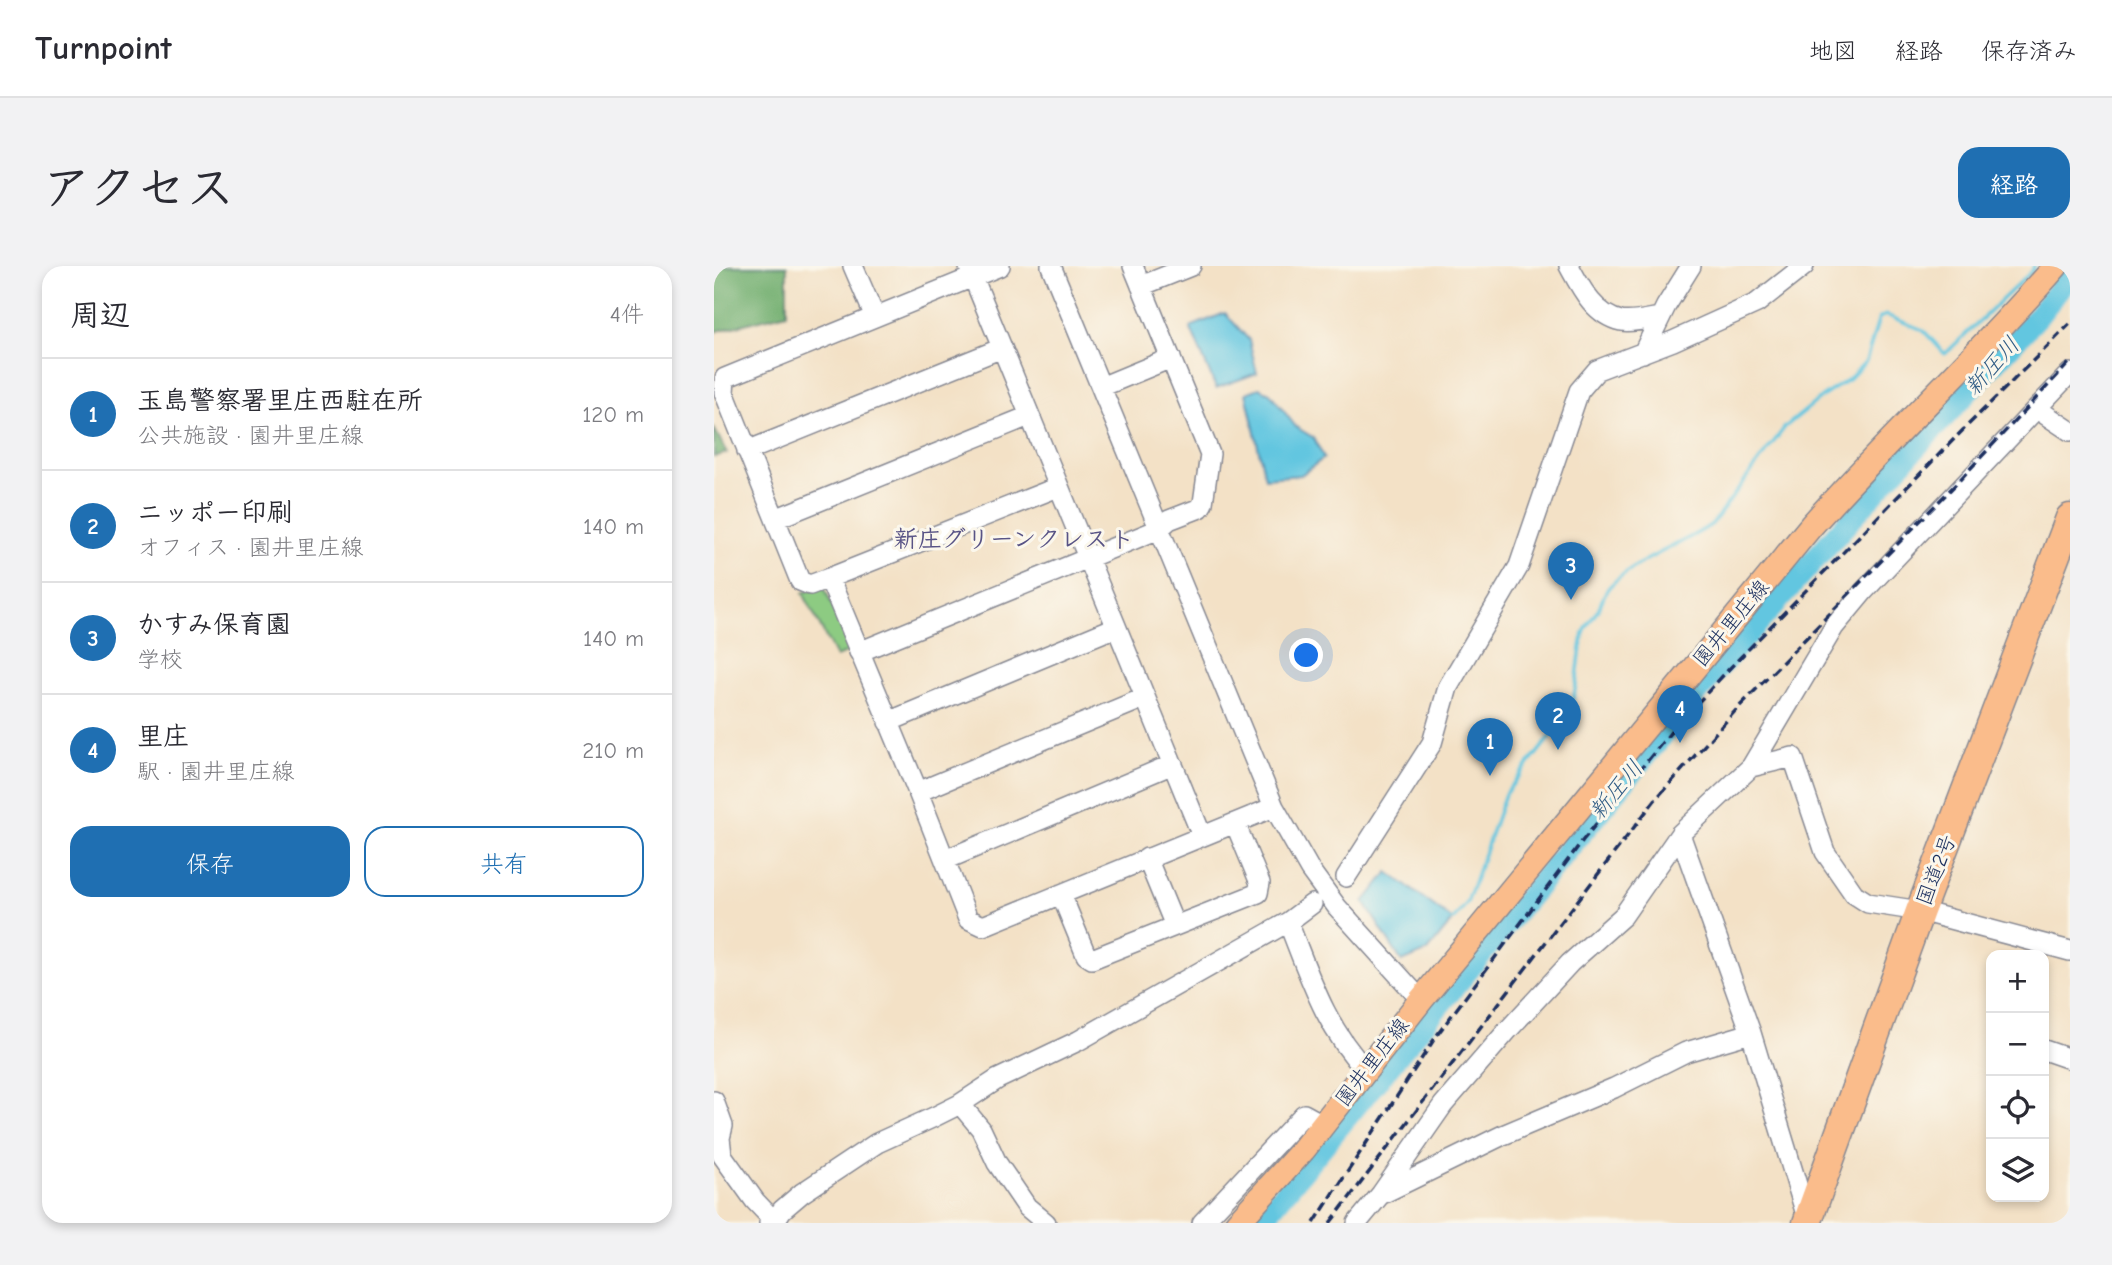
<!DOCTYPE html>
<html lang="ja">
<meta charset="utf-8">
<style>
body{margin:0;font-family:"Comic Neue","Klee One",sans-serif;background:#f2f2f3;color:#2b2b33}
.controls{position:absolute;right:21px;bottom:21px;display:grid;overflow:hidden;border-radius:14px;box-shadow:0 4px 10px #0003}
.controls button{width:63px;height:63px;display:grid;place-items:center;padding:0;border:0;border-bottom:2px solid #e1e1e2;background:#fff;color:#2b2b33;font:35px sans-serif}
.you{position:absolute;left:593px;top:390px;width:24px;height:24px;margin:-18px;border:5px solid #fff;border-radius:50%;background:#1a73e8;box-shadow:0 0 0 10px #1a73e833}
.badge{display:grid;place-items:center;width:46px;height:46px;border-radius:50%;background:#1f6fb2;color:#fff;font-size:23px;font-weight:700}
.pin{position:absolute;translate:-50% -58px;filter:drop-shadow(0 2px 4px #0008)}
.pin::after{content:'';position:absolute;top:37px;width:24px;height:21px;background:inherit;clip-path:polygon(0 0,100% 0,50% 100%)}
.list{margin:0;padding:0;list-style:none}
h2{display:flex;justify-content:space-between;align-items:center;height:91px;margin:0;padding:0 28px;font-size:30px}
h2 small{font-size:23px;font-weight:400;color:#7c7c81}
.list li{display:grid;grid-template-columns:46px 1fr auto;gap:21px;align-items:center;box-sizing:border-box;height:112px;padding:0 28px;border-top:2px solid #e1e1e2}
.list b{display:block;font-size:26px;white-space:nowrap}
.list p{margin:0;font-size:23px;white-space:nowrap;color:#7c7c81}
.list em{font-size:23px;font-style:normal;color:#7c7c81}
.actions{display:flex;gap:14px;padding:21px 28px}
.actions a{flex:1;padding:16px 0;border:2px solid #1f6fb2;border-radius:21px;text-align:center;font-size:24px;color:#1f6fb2}
.actions .main{background:#1f6fb2;color:#fff}
.icon{flex:none;width:38px;height:38px;fill:none;stroke:currentColor;stroke-width:2;stroke-linecap:round;stroke-linejoin:round}
.map{position:relative;flex:none;width:1356px;height:957px;overflow:hidden;border-radius:21px}
header{display:flex;align-items:center;gap:42px;box-sizing:border-box;height:98px;padding:0 35px;background:#fff;border-bottom:2px solid #e1e1e2}
header strong{font-size:33px}
nav{display:flex;gap:38px;margin-inline-start:auto;font-size:24px}
.intro{display:flex;align-items:center;justify-content:space-between;box-sizing:border-box;height:168px;padding:0 42px}
h1{margin:0;font-size:49px}
.button{padding:18px 32px;border-radius:21px;background:#1f6fb2;color:#fff;font-size:24px;font-weight:700}
main{display:flex;gap:42px;padding:0 42px}
aside{flex:1;background:#fff;border-radius:21px;box-shadow:0 4px 10px #0003}
.map>svg:first-child{display:block}
</style>
<header>
<strong>Turnpoint</strong>
<nav><a>地図</a><a>経路</a><a>保存済み</a></nav>
</header>
<div class="intro"><h1>アクセス</h1><a class="button">経路</a></div>
<main>
<aside>
<h2>周辺<small>4件</small></h2>
<ul class="list">
<li><span class="badge">1</span><div><b>玉島警察署里庄西駐在所</b><p>公共施設 · 園井里庄線</p></div><em>120 m</em></li>
<li><span class="badge">2</span><div><b>ニッポー印刷</b><p>オフィス · 園井里庄線</p></div><em>140 m</em></li>
<li><span class="badge">3</span><div><b>かすみ保育園</b><p>学校</p></div><em>140 m</em></li>
<li><span class="badge">4</span><div><b>里庄</b><p>駅 · 園井里庄線</p></div><em>210 m</em></li>
</ul>
<div class="actions"><a class="main">保存</a><a>共有</a></div>
</aside>
<div class="map">
<svg width="1356" height="957" viewBox="0 0 1356 957">
<rect width="100%" height="100%" fill="#fbf7ec"/>
<filter id="ink" filterUnits="userSpaceOnUse"><feTurbulence type="fractalNoise" baseFrequency=".0143" numOctaves="2"/><feDisplacementMap in="SourceGraphic" scale="14" xChannelSelector="R" yChannelSelector="G"/><feConvolveMatrix kernelMatrix="1 2 1 2 8 2 1 2 1" color-interpolation-filters="sRGB"/></filter>
<filter id="wash" filterUnits="userSpaceOnUse"><feTurbulence type="fractalNoise" baseFrequency=".00686" numOctaves="4" result="noise"/><feDisplacementMap in="SourceGraphic" scale="28" xChannelSelector="R" yChannelSelector="G"/><feGaussianBlur stdDeviation="1.57" result="paint"/><feColorMatrix in="noise" values="0 0 0 0 0 0 0 0 0 0 0 0 0 0 0 0 0 1.4 0 .05"/><feComposite in="paint" operator="in"/></filter>
<g filter="url(#wash)">
<rect width="100%" height="100%" fill="#f3e1c6"/>
<!-- green -->
<path fill="#8dcb82" stroke="#547d70" stroke-width="2" d="M109,319L139,384L122,391L89,327Z"/>
<!-- forest -->
<path fill="#72af70" stroke="#466f67" stroke-width="2" d="M0,0H73V47L0,66Z
M0,162L13,187L0,191Z"/>
<!-- water -->
<path fill="#62c6e0" stroke="#3e7a9f" stroke-width="2" d="M511,47L535,74L543,107L502,122L476,61Z
M545,122L556,127L582,161L600,172L610,192L587,209L551,212L532,127Z
M674,606L739,654L714,685L688,696L650,636Z"/>
<g fill="none" stroke-linecap="round" stroke-linejoin="round">
<!-- stream -->
<path stroke="#62c6e0" stroke-width="3.5" d="M739,654L753,637L791,528L855,447C865,421 863,393 870,367C873,359 879,351 884,344C888,336 890,326 896,320C921,294 968,279 998,258L1071,161L1109,130L1135,113L1152,95L1165,52L1172,49L1209,64L1231,88L1318,5L1320,0"/>
<!-- river -->
<path stroke="#62c6e0" stroke-width="23" d="M545,957L1001,405L1174,211L1323,51L1356,9"/>
</g>
</g>
<g filter="url(#ink)">
<g fill="none" stroke-linecap="round" stroke-linejoin="round">
<defs>
<path id="minor" d="M139,0L161,51
M286,0L11,112L10,126L86,315L96,319L115,312L204,526L254,653L269,660L560,541
M337,0L560,541L596,604L623,641L707,734
M855,0C867,22 880,49 907,55C919,57 934,53 946,51
M255,1L488,570
M427,20L477,0
M929,87L952,40L977,0
M387,121L457,92
M1323,143L1356,165
M33,185L288,82
M61,253L315,150
M115,312L344,221
M145,386L445,263L455,254L486,242L489,237L496,188L419,0
M174,456L402,361
M1037,501L1079,491L1111,586L1140,628L1154,637L1206,645L1356,685
M204,526L430,432
M966,568L1037,767L1094,955
M433,592L461,660
M231,594L459,498
M632,611L718,477L734,421L805,300L865,125L883,104L959,75L1043,37L1090,0
M347,628L372,689L378,693L544,627L546,617L521,557
M574,656C595,709 612,763 652,804
M1330,784L1356,793
M0,835L9,860L6,872L8,889L41,935L62,957
M246,838L267,863L283,897L313,941L332,957
M668,928L789,869L900,822L972,786L1037,767
M55,957L61,955L68,944L88,927L163,877L220,851L246,838L284,813L364,775L574,656L598,638
M488,957L590,848L610,859
M643,957L667,928L729,839L794,764L856,697L909,650L966,568L1037,501L1120,361L1150,325L1356,107"/>
<path id="major" d="M523,957L589,884L707,734L1097,260C1176,171 1264,90 1342,0"/>
<path id="highway" d="M1093,957L1206,645L1356,252"/>
</defs>
<!-- minor casing -->
<use href="#minor" stroke="#878892" stroke-width="22"/>
<!-- major casing -->
<use href="#major" stroke="#878892" stroke-width="27"/>
<!-- highway casing -->
<use href="#highway" stroke="#878892" stroke-width="31"/>
<!-- minor -->
<use href="#minor" stroke="#fff" stroke-width="19"/>
<!-- major -->
<use href="#major" stroke="#fabc8b" stroke-width="24"/>
<!-- highway -->
<use href="#highway" stroke="#fabc8b" stroke-width="28"/>
<!-- rail -->
<path stroke="#1b2f5e" stroke-width="3.5" stroke-dasharray="10 5" stroke-linecap="butt" d="M600,957L723,769L869,574L956,467L1014,404L1249,164L1356,58
M616,957L941,534L1023,443L1240,220L1356,96"/>
</g>
</g>
<g text-anchor="middle" dominant-baseline="central" stroke-width="6" stroke-linejoin="round" paint-order="stroke">
<!-- street labels -->
<g font-size="21" fill="#1b2f5e" stroke="#fbf7ec">
<text transform="translate(1017 357) rotate(-50)">園井里庄線</text>
<text transform="translate(1222 604) rotate(-69)">国道2号</text>
<text transform="translate(658 796) rotate(-52)">園井里庄線</text>
</g>
<!-- water labels -->
<g font-size="23" font-style="italic" fill="#305c85" stroke="#fbf7ec">
<text transform="translate(1278 100) rotate(-48)">新圧川</text>
<text transform="translate(902 524) rotate(-50)">新圧川</text>
</g>
<!-- quarter labels -->
<g font-size="24" font-weight="bold" fill="#595486" stroke="#fbf7ec">
<text x="300" y="273">新庄グリーンクレスト</text>
</g>
</g>
</svg>
<div class="controls">
<button>+</button>
<button>−</button>
<button><svg class="icon" aria-label="locate" viewBox="0 0 24 24"><circle cx="12" cy="12" r="6"/><path d="M12 2v4M12 18v4M2 12h4M18 12h4"/></svg></button>
<button><svg class="icon" aria-label="layers" viewBox="0 0 24 24"><path d="M12 4l9 5-9 5-9-5zM3 14l9 5 9-5"/></svg></button>
</div>
<div class="you"></div>
<div class="pin badge" style="left:776px;top:510px">1</div>
<div class="pin badge" style="left:844px;top:484px">2</div>
<div class="pin badge" style="left:857px;top:334px">3</div>
<div class="pin badge" style="left:966px;top:477px">4</div>
</div>
</main>
